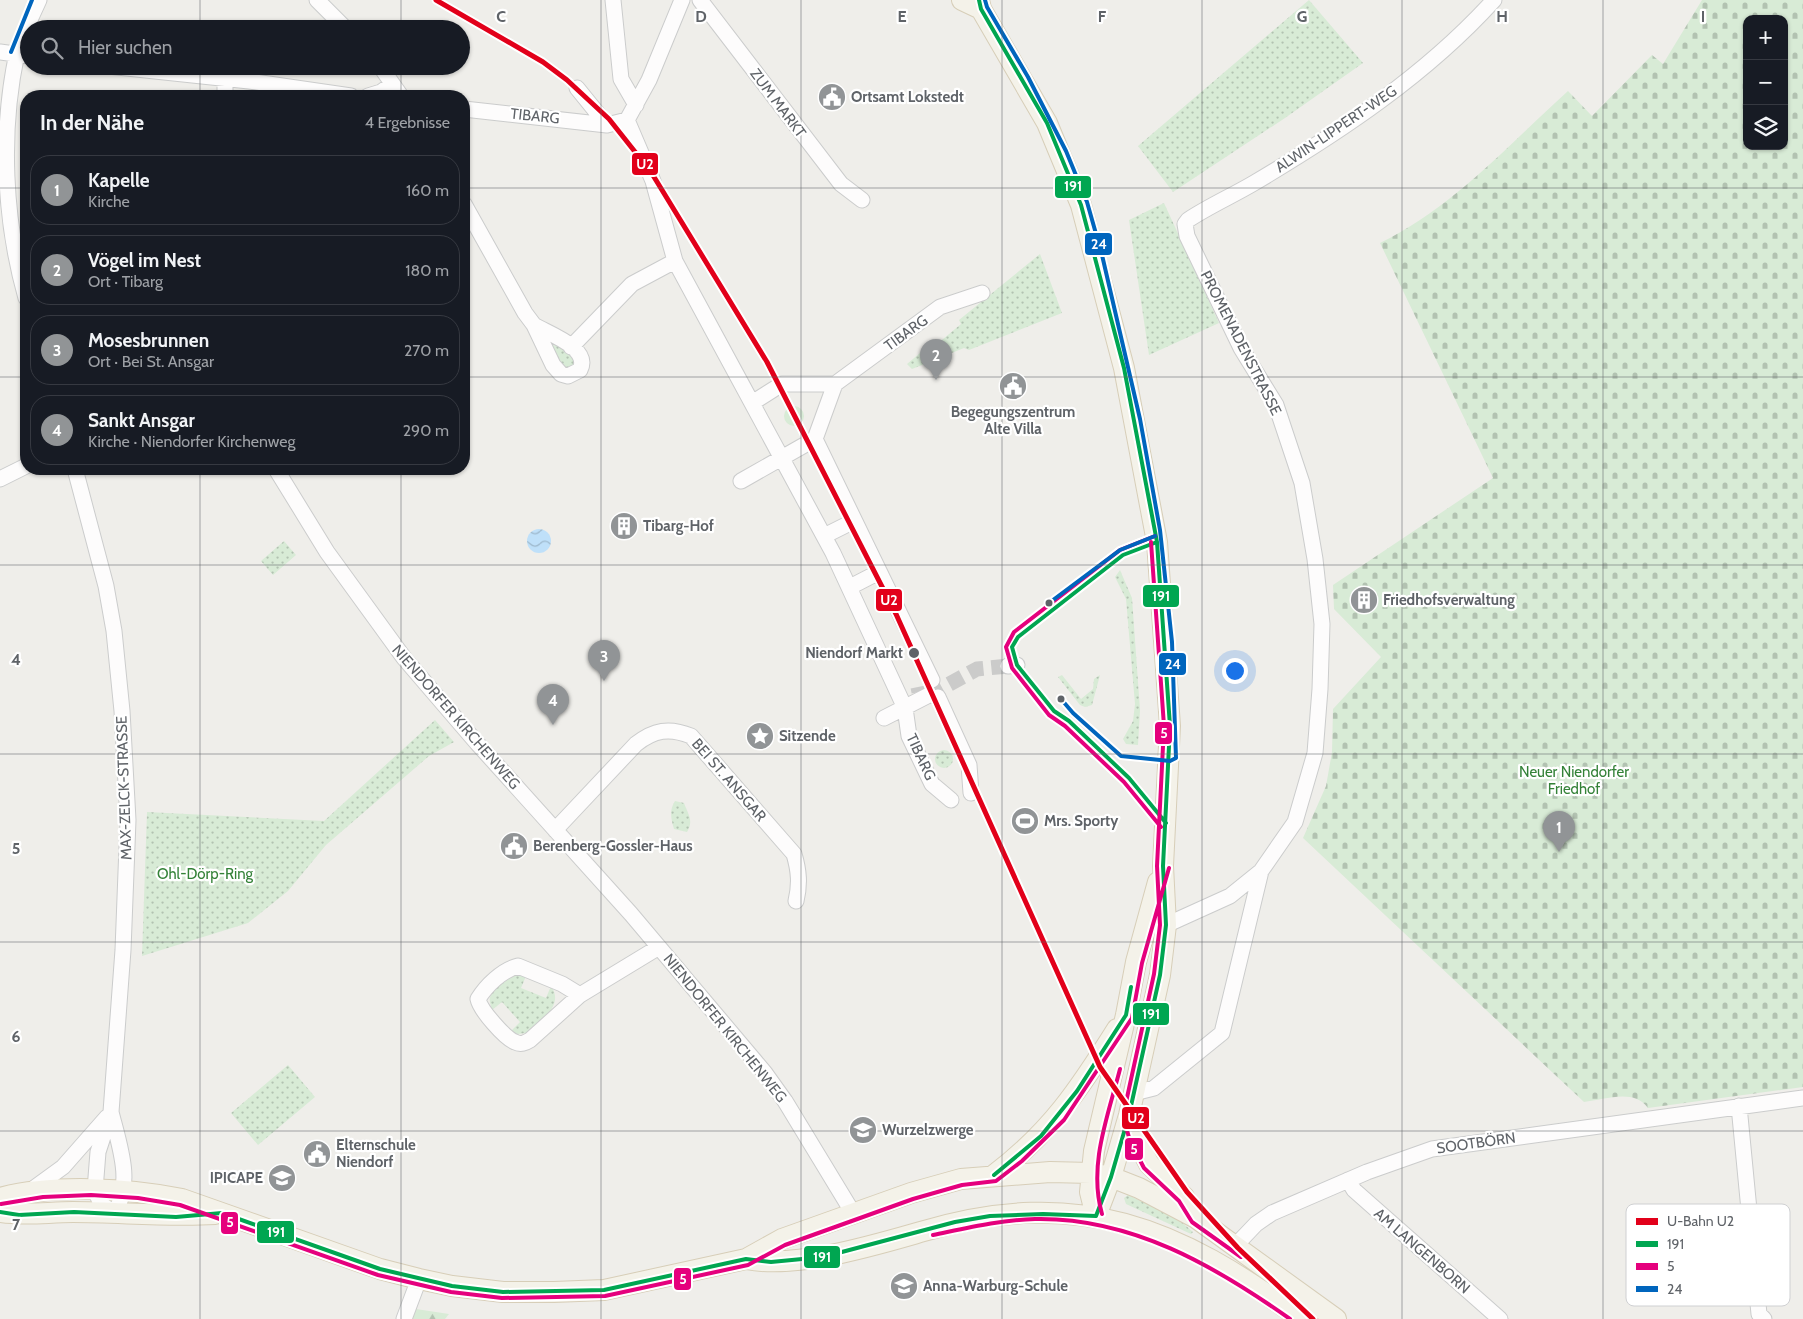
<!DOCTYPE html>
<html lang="de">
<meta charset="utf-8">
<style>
body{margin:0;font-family:Cabin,sans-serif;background:#242831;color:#f1f3f6}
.controls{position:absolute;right:15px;top:15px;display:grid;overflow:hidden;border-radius:10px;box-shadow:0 1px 4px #0004}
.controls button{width:45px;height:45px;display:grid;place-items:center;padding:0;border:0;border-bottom:1px solid #363941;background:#171b24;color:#f1f3f6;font:25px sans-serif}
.you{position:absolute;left:1234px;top:670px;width:18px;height:18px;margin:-12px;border:4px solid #fff;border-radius:50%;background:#1a73e8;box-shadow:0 0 0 8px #1a73e833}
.badge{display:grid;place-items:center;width:32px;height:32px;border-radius:50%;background:#919496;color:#fff;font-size:16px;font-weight:700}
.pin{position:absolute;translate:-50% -41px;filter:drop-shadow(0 1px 2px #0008)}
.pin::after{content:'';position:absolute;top:26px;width:18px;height:15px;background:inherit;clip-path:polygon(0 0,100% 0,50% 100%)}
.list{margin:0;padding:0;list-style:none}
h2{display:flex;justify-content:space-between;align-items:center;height:65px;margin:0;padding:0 20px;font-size:21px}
h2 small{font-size:16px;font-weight:400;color:#9ea1a6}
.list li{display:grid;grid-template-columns:32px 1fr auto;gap:15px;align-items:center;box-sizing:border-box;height:70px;margin:0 10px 10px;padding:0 10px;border:1px solid #363941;border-radius:20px}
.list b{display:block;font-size:19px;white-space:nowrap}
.list p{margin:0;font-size:16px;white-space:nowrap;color:#9ea1a6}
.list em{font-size:16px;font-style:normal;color:#9ea1a6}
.icon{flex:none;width:28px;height:28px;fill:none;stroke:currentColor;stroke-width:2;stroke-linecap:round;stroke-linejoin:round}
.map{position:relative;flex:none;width:1803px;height:1319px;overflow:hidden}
.search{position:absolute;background:#171b24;box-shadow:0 1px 4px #0004;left:20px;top:20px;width:450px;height:55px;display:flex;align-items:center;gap:12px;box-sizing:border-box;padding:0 18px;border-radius:28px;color:#9ea1a6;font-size:19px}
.panel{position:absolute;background:#171b24;box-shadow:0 1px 4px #0004;left:20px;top:90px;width:450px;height:385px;border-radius:20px}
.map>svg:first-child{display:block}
</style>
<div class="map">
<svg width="1803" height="1319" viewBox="0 0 1803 1319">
<defs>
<pattern id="grass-dots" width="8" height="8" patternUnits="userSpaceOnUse" patternTransform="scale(1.25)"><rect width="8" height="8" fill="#d8ebd6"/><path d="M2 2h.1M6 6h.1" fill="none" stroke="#b2c2b1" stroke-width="1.8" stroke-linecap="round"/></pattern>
<pattern id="forest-firs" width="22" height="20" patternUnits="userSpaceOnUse" patternTransform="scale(1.25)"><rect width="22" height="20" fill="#d8ebd6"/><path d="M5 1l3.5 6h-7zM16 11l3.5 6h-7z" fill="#b2c2b1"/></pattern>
<pattern id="cemetery-stones" width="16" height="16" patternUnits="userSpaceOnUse" patternTransform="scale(1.25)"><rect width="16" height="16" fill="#d8ebd6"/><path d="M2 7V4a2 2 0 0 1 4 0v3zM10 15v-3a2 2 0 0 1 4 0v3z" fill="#b2c2b1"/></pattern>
<pattern id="water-waves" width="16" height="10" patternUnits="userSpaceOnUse" patternTransform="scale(1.25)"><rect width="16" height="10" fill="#bfe0f9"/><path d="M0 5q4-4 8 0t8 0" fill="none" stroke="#9eb9cd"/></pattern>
</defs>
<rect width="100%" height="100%" fill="#efeeea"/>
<!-- grass -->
<path fill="url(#grass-dots)" d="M1309,0L1363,63L1285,118L1173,192L1138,146Z
M1164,203L1219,323L1149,355L1129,220Z
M1040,254L1062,313L969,350L964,348L912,369L907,364L933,342L936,345L961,324L959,320Z
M553,345C563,346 573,355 576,365L571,370L565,369L552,349Z
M284,541L296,555L273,575L261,561Z
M1120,570L1132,598L1140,710L1138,745L1126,744L1123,739L1133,721L1135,704L1126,599L1115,577Z
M1062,675L1081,699L1093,689L1094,679L1100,675L1092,705L1085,707L1080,705L1058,677Z
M435,720L454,742L429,756L326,845L288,891L248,923L142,956L147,812L324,821Z
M935 759a9 9 0 1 1 18 0a9 9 0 1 1-18 0Z
M675,801L684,803C688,814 694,821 687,832L674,829C671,819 669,810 675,801Z
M520,974L526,976L521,988L546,998L551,986C565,1006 540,1021 526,1033L518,1034L511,1031L520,1022L502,1002L492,1010C491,1005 488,1000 491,995C496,987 511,976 520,974Z
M288,1065L315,1097L258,1145L231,1113Z
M1128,1195L1177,1218L1193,1232L1191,1234L1126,1204L1124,1198Z"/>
<!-- forest -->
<path fill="url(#forest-firs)" d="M416,1309L449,1314L445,1319H408Z"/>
<!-- cemetery -->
<path fill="url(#cemetery-stones)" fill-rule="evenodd" d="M1702,0H1803V1087L1648,1108C1634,1088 1604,1100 1584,1102L1303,838L1326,786L1332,752L1333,709L1381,657L1334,609L1333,585L1493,478L1380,243C1454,207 1508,145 1568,91L1592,116L1652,55L1663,64ZM1747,19H1784V146H1747Z"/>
<!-- garden -->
<path fill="#d8ebd6" d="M784 416a10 10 0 1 1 20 0a10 10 0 1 1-20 0Z"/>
<!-- water -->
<path fill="url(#water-waves)" d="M527 541a12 12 0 1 1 24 0a12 12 0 1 1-24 0Z"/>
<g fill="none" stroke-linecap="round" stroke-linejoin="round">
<!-- minor-tunnel -->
<path stroke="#cbcbca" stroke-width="15" stroke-dasharray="15 8" stroke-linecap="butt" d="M918,687L919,692
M929,695L977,669L1008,666"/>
<defs>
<path id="minor" d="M317,0L346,29
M613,0L621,79L636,105
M700,0L841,184L862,200
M0,52L29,56
M108,66L249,81L351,96
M380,66L401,96
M225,79V96
M577,88L607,125
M368,96L381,92L392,84
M464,109L607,125L627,120L649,80L682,0
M627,120L653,181L675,261L833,553L905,708L909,736L932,784L951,800
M464,204L525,313L534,325
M26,298C4,220 0,132 17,53C23,35 31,17 39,0
M534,325C549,334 591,348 580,370L568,376L561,374L553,365Z
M571,347L632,284L675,261
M752,403L782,384H835
M815,439L932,680
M75,469L106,586L114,631L122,711L128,820L123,950L111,1112L98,1152L95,1190L101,1204L114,1213C134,1184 119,1144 111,1112
M276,469L327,552L404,658L477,743L631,914L765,1073L785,1101L853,1213
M0,479L26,466
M741,481L815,439L835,384L940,307L982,293
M824,536L854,521
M850,587L879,572
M1008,666L1017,665
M938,697L969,765L971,793
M884,718L929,695
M555,830L636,744C654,730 669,727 691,736L794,854C799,871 800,884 796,901
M1166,925L1230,896L1261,871L1295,822L1315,753L1320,689L1322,624L1315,559L1302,483L1276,405L1241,348L1187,236L1185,224L1188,220C1209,206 1232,196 1254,183C1340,132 1426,75 1494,0
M580,995L562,984L518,966C502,970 486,986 478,999C480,1010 505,1038 515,1042C521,1045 525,1043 530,1040L580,995L659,947
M1134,1093L1154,1088L1222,1033L1261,871
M1739,1106L1759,1314L1764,1319
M1348,1180L1354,1190L1500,1319
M30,1191L63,1167L107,1117
M1236,1245L1256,1224L1272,1213L1367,1172L1432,1149L1803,1098
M404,1319L419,1279"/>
<path id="major" d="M962,0L981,9
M979,0L981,9L1047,123L1081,205L1124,368L1157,542L1170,726L1163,866L1166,925L1160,975L1129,1115L1111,1177L1096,1216
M1129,1116L1136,1139L1149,1164L1184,1197L1195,1217
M994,1175C1051,1132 1080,1088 1117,1029
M0,1198C51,1184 130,1188 182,1199L380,1269L419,1279L452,1286L503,1292H554L604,1290L746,1259L782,1239L911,1193L961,1179L1050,1172L1091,1173L1111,1177L1139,1188L1196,1218L1336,1319
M0,1212C25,1216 48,1212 73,1212C120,1212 167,1217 215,1214
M1096,1216L1090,1192L1094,1151L1126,1015L1136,962L1158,882
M746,1259C797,1269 875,1245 924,1231C1078,1186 1178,1227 1301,1319"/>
</defs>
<!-- minor casing -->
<use href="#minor" stroke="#cbcccc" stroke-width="17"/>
<!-- major casing -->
<use href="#major" stroke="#d7ceb8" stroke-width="22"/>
<!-- minor -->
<use href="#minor" stroke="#fdfcfc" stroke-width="15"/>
<!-- major -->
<use href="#major" stroke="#f4f2e9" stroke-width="20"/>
<defs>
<path id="bus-1" d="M979,0L981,9L1047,123L1081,205L1124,368L1157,542L1170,726L1163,866L1166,925L1160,975L1129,1115L1111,1177L1096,1216
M1157,542L1123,555L1018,637L1012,647L1017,665L1054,711L1069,721L1129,778L1166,823
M994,1175L1041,1136L1077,1091L1126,1015L1131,987
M0,1212L19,1215L74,1212L176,1217L222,1213L380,1269L452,1286L503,1292L604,1290L746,1259L771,1262L823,1257L955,1222L990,1216L1043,1214L1096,1216"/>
<path id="bus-2" d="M1155,536L1120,550L1014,632L1006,647L1012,668L1049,715L1065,726L1124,782L1161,827
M1151,542L1164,726L1157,866L1160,925L1154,974L1123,1116L1130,1141L1144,1168L1179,1201L1192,1222L1241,1257
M1,1204L43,1197L91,1195L138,1198L180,1205L378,1275L451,1292L502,1298L605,1296L748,1265L785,1245L913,1199L962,1185L996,1181L1022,1161L1064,1120L1132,1018L1142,963L1169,868
M1102,1214C1088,1165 1108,1116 1120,1069
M933,1235C967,1228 1000,1220 1035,1219C1131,1217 1215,1266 1290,1319"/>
<path id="bus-3" d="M985,0L987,7L1028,77L1066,151L1087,202L1102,255L1140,419L1160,530L1172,642L1176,758L1170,761L1121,756L1073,713L1061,699
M11,52L32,0
M1049,603L1120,550L1155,536"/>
</defs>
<!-- bus-1 casing -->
<use href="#bus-1" stroke="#fff" stroke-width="8"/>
<!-- bus-2 casing -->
<use href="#bus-2" stroke="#fff" stroke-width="8"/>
<!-- bus-3 casing -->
<use href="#bus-3" stroke="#fff" stroke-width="8"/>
<!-- bus-1 -->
<use href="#bus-1" stroke="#00a651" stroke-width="4"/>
<!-- bus-2 -->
<use href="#bus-2" stroke="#e5007d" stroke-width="4"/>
<!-- bus-3 -->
<use href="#bus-3" stroke="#0065bd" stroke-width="4"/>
<defs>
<path id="metro-1" d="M436,0L543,62L567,80L609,119L651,172L767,362L896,614L1100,1067L1187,1192L1238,1248L1313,1319"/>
</defs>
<!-- metro-1 casing -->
<use href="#metro-1" stroke="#fff" stroke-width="9"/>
<!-- metro-1 -->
<use href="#metro-1" stroke="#e2001a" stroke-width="5"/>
</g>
<!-- grid -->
<path fill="none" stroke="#5f6368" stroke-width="1" stroke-opacity="0.55" d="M200,0V29M401,0V29M601,0V1319M801,0V1319M1002,0V1319M1202,0V1319M1402,0V1319M1603,0V1319M200,66V96M401,66V96M0,188H26M464,188H1803M0,377H26M464,377H1803M200,469V1319M401,469V1319M0,565H1803M0,754H1803M0,942H1803M0,1131H1803"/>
<!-- icons -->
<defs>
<symbol id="civic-disc" viewBox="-11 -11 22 22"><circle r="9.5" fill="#919496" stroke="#fff"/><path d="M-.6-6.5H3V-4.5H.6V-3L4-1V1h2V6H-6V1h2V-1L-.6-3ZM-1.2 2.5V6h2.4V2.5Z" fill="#fff"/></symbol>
<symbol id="building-disc" viewBox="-11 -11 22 22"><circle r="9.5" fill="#919496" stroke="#fff"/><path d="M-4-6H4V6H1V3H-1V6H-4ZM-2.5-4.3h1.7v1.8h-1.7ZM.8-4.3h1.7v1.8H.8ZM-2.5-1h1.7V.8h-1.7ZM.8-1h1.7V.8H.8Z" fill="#fff"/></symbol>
<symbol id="sight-disc" viewBox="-11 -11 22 22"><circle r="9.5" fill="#919496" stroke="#fff"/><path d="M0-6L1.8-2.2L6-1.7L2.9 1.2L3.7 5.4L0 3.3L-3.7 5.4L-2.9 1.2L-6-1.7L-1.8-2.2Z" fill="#fff"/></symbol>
<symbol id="stadium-disc" viewBox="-11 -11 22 22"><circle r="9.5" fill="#919496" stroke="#fff"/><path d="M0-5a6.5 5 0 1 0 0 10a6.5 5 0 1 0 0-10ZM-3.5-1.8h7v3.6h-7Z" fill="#fff"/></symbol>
<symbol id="school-disc" viewBox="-11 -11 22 22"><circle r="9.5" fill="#919496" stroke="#fff"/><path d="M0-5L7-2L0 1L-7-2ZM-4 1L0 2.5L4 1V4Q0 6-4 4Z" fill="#fff"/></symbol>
</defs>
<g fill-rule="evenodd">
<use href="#civic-disc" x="816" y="81" width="32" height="32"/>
<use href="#civic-disc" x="997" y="370" width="32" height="32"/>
<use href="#building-disc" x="608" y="510" width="32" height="32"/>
<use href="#building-disc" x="1348" y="584" width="32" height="32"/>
<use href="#sight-disc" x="744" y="720" width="32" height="32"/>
<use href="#stadium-disc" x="1009" y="805" width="32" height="32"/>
<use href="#civic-disc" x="498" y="830" width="32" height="32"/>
<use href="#school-disc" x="847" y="1114" width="32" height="32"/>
<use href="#civic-disc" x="301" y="1138" width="32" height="32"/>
<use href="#school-disc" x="266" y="1162" width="32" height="32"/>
<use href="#school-disc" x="888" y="1270" width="32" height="32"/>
</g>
<!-- markers -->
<g fill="#5f6368" stroke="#fff" stroke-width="2">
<circle cx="1049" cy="603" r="4.5"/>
<circle cx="914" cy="653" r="6"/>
<circle cx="1061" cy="699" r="4.5"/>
</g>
<g text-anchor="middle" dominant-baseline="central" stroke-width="4.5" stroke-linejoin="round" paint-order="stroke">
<!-- poi labels -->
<g font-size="15" font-weight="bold" fill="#5f6368" stroke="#fff" text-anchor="start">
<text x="851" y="97">Ortsamt Lokstedt</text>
<text x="1013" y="412" text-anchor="middle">Begegungszentrum<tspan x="1013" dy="17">Alte Villa</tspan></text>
<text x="643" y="526">Tibarg-Hof</text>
<text x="1383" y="600">Friedhofsverwaltung</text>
<text x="779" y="736">Sitzende</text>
<text x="1044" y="821">Mrs. Sporty</text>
<text x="533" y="846">Berenberg-Gossler-Haus</text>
<text x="882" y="1130">Wurzelzwerge</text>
<text x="336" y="1145">Elternschule<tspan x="336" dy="17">Niendorf</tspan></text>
<text x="263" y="1178" text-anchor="end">IPICAPE</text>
<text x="923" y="1286">Anna-Warburg-Schule</text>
</g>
<!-- street labels -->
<g font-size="15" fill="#5f6368" stroke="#fff">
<text transform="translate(778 103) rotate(53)">ZUM MARKT</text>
<text transform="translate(535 116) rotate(6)">TIBARG</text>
<text transform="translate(1336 129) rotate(-34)">ALWIN-LIPPERT-WEG</text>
<text transform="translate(906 333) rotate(-36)">TIBARG</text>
<text transform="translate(1241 343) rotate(63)">PROMENADENSTRASSE</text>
<text transform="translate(456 717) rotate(49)">NIENDORFER KIRCHENWEG</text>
<text transform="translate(921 757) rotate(65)">TIBARG</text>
<text transform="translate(729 780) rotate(49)">BEI ST. ANSGAR</text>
<text transform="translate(124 788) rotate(-92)">MAX-ZELCK-STRASSE</text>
<text transform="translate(725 1028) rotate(51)">NIENDORFER KIRCHENWEG</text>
<text transform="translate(1476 1143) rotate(-8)">SOOTBÖRN</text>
<text transform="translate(1422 1251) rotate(41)">AM LANGENBORN</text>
</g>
<!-- stop labels -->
<g font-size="15" font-weight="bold" fill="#5f6368" stroke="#fff" text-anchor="end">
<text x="903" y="653">Niendorf Markt</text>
</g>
<!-- park labels -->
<g font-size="15" fill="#348238" stroke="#fff">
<text x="1574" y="772">Neuer Niendorfer<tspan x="1574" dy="17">Friedhof</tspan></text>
<text x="205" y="874">Ohl-Dörp-Ring</text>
</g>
</g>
<!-- legend -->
<rect x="1626" y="1204" width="164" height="102" rx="8" fill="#fff" stroke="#cfd0d2" stroke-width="1"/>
<rect x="1636" y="1218" width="22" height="7" fill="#e2001a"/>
<rect x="1636" y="1241" width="22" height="6" fill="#00a651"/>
<rect x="1636" y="1263" width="22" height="7" fill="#e5007d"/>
<rect x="1636" y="1286" width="22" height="6" fill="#0065bd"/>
<g font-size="14" fill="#5f6368">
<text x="1667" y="1226">U-Bahn U2</text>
<text x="1667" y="1249">191</text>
<text x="1667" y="1271">5</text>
<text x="1667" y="1294">24</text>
</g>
<g font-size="16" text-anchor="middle" font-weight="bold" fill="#5f6368" stroke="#fff" stroke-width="4.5" stroke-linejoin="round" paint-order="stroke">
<text x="501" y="22">C</text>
<text x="701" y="22">D</text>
<text x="902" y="22">E</text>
<text x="1102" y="22">F</text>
<text x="1302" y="22">G</text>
<text x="1502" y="22">H</text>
<text x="1703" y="22">I</text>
<text x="16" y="665">4</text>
<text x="16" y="854">5</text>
<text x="16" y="1042">6</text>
<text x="16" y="1230">7</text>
</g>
<g stroke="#fff" stroke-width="2">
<rect x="631" y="152" width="28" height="24" rx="5" fill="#e2001a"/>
<rect x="1054" y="175" width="38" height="24" rx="5" fill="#00a651"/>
<rect x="1084" y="232" width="29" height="24" rx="5" fill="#0065bd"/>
<rect x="1142" y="584" width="38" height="24" rx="5" fill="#00a651"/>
<rect x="875" y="588" width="28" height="24" rx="5" fill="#e2001a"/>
<rect x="1158" y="652" width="29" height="24" rx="5" fill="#0065bd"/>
<rect x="1154" y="721" width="19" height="24" rx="5" fill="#e5007d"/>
<rect x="1132" y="1002" width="38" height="24" rx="5" fill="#00a651"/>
<rect x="1121" y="1106" width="29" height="24" rx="5" fill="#e2001a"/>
<rect x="1124" y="1137" width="20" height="24" rx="5" fill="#e5007d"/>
<rect x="220" y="1211" width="19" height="24" rx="5" fill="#e5007d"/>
<rect x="256" y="1220" width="39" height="24" rx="5" fill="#00a651"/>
<rect x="803" y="1245" width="38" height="24" rx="5" fill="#00a651"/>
<rect x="673" y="1267" width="19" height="24" rx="5" fill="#e5007d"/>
</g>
<g font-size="14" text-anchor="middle" font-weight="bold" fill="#fff">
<text x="645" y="169">U2</text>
<text x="1073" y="191">191</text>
<text x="1099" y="249">24</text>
<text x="1161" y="601">191</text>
<text x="889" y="605">U2</text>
<text x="1173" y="669">24</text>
<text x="1164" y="738">5</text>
<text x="1151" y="1019">191</text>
<text x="1136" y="1123">U2</text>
<text x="1134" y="1154">5</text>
<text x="230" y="1227">5</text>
<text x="276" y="1237">191</text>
<text x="822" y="1262">191</text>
<text x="683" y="1284">5</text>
</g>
</svg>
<div class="controls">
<button>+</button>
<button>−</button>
<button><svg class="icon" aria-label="layers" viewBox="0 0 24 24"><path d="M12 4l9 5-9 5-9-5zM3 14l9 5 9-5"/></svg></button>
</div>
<div class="you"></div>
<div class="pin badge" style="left:1559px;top:852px">1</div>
<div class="pin badge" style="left:936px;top:380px">2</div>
<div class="pin badge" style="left:604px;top:681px">3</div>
<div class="pin badge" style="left:553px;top:725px">4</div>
<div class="search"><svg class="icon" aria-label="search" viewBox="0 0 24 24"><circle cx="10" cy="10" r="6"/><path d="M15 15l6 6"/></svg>Hier suchen</div>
<section class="panel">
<h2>In der Nähe<small>4 Ergebnisse</small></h2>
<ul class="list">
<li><span class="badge">1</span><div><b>Kapelle</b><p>Kirche</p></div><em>160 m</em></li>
<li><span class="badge">2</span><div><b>Vögel im Nest</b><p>Ort · Tibarg</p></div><em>180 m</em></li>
<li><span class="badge">3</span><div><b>Mosesbrunnen</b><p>Ort · Bei St. Ansgar</p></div><em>270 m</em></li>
<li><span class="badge">4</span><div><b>Sankt Ansgar</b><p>Kirche · Niendorfer Kirchenweg</p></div><em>290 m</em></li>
</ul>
</section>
</div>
